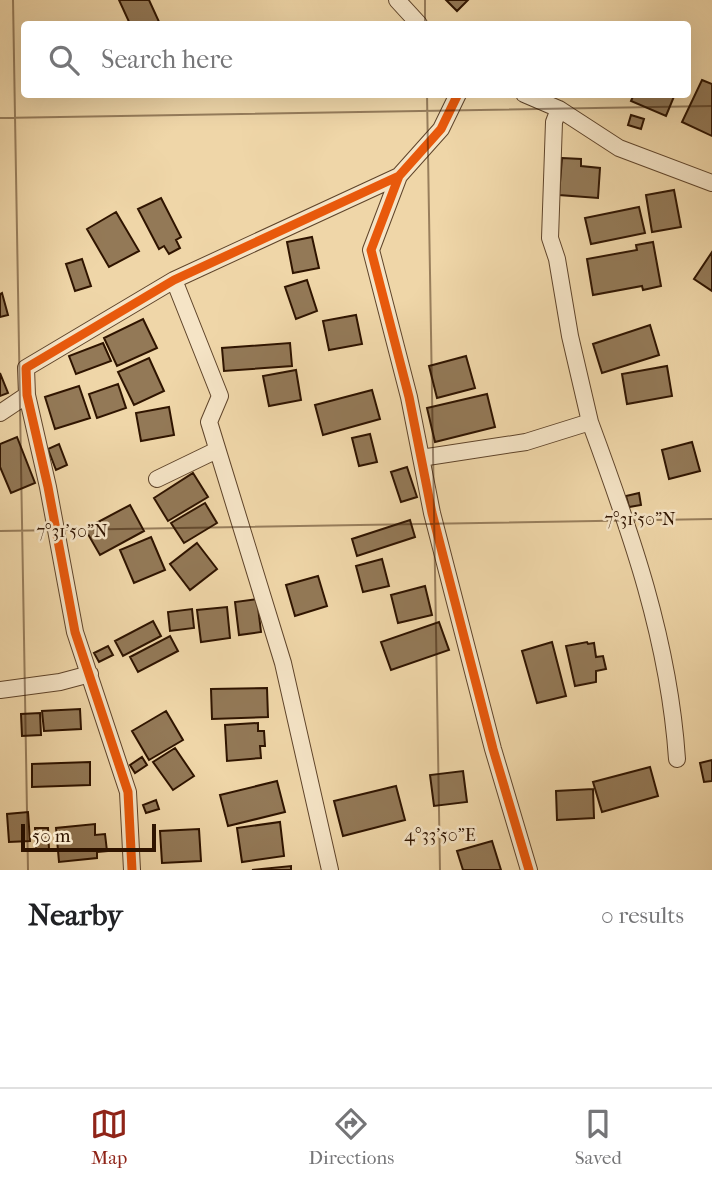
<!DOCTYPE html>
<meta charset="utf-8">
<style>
body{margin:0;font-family:"IM FELL French Canon",serif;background:#f2f2f2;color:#202124}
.scale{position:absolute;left:21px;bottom:18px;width:135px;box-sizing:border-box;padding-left:7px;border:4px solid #2f1400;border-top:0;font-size:19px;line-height:24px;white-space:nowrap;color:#2f1400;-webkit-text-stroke:5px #f5e4c6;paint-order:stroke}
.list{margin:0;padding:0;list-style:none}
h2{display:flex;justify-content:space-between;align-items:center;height:91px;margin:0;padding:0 28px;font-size:30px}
h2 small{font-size:23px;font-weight:400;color:#757577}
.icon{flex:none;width:38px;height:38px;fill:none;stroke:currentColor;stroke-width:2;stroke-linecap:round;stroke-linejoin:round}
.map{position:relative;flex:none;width:712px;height:870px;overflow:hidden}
.search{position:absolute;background:#fff;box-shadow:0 7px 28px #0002;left:21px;right:21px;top:21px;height:77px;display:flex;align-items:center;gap:18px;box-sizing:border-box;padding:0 24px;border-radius:7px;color:#757577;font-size:26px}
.sheet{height:217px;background:#fff}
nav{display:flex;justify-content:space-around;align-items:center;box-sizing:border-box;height:98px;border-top:2px solid #e0e0e0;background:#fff;font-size:19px;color:#757577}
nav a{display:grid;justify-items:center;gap:4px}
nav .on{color:#8f2418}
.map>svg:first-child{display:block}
</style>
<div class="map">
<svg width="712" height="870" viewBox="0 0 712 870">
<rect width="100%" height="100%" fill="#efd6a8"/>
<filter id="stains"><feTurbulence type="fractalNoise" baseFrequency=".00286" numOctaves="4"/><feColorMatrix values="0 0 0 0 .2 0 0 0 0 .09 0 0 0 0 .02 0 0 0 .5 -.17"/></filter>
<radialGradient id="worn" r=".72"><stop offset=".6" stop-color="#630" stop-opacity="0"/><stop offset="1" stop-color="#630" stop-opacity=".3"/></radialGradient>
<!-- building -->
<path fill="#937957" stroke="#2f1400" stroke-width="2" d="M119,0H149L160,24H130Z
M446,0H468L457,11Z
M702,80L712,84V136L682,122Z
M634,94H675L666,116L631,101Z
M631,115L644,119L641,129L628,125Z
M562,158L581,159V166L600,168L598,198L559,195Z
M674,190L681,227L652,232L646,195Z
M161,198L181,237L176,240L180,248L169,254L164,246L159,249L138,209Z
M639,207L645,233L591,244L585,218Z
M116,212L139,251L109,267L87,229Z
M312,237L319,268L293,273L287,242Z
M653,242L661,286L643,290L642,286L593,295L587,259L637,250L636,245Z
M712,252V291L694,279Z
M82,259L91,286L75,291L66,264Z
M307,280L317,311L296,319L285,287Z
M2,293L8,315L0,317V294Z
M356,315L362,344L329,350L323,321Z
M143,319L157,348L117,366L104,338Z
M650,325L659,355L602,373L593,344Z
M103,343L111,361L76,374L69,356Z
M290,343L292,366L224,371L222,348Z
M466,356L475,388L437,398L429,366Z
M149,358L164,391L134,405L118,372Z
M667,366L672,396L627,404L622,374Z
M296,370L301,400L269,406L263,376Z
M0,373L8,393L0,396Z
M118,384L126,408L97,418L89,394Z
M79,386L90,418L55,429L45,397Z
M372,390L380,419L323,435L315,405Z
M487,394L495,427L435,442L427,408Z
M169,407L174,435L141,441L136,413Z
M370,434L377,462L359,466L352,438Z
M17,437L35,483L11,493L0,467V444Z
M692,442L700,471L669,479L662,450Z
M59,444L67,465L56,470L48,449Z
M407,467L417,497L401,502L391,472Z
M193,473L208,497L168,521L154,498Z
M639,493L641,505L629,507L626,496Z
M205,503L217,523L184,543L171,523Z
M130,505L144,531L100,555L85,529Z
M410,520L415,537L357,556L352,539Z
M151,537L165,570L134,583L120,550Z
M197,543L217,569L190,590L170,564Z
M382,559L389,586L363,592L356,566Z
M318,576L327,606L295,616L286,585Z
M425,586L432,615L398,623L391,595Z
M257,599L261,632L239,635L235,602Z
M227,607L230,638L201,642L197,610Z
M192,609L194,628L170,631L168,612Z
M153,621L161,636L123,656L115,641Z
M439,622L449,650L391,670L381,642Z
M170,636L178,651L138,672L130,657Z
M552,642L566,696L537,703L522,651Z
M587,642L588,644L594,643L596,657L603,656L606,669L596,671V682L575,686L566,646Z
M108,646L113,655L99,662L94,653Z
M267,688L268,717L212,719L211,689Z
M80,709L81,729L44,731L42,711Z
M166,711L183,740L149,760L132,731Z
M40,713L41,735L22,736L21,714Z
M258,723V731H264L265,746H260L261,758L227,761L225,725Z
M175,748L194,776L173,790L153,762Z
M142,757L147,765L135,773L130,765Z
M712,760V781L704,782L700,763Z
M90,762V785L32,787V764Z
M650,767L658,796L602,812L593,782Z
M463,771L467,802L434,806L430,775Z
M277,781L285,812L228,826L220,795Z
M396,786L405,820L343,836L334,801Z
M593,789L594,818L557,820L556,791Z
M156,800L159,809L146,813L143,805Z
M28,812L30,841L9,842L7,814Z
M280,822L284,856L242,862L237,828Z
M95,824V835L105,834L107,851L97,852V858L59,862L56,828Z
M35,828H48L49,849L36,850Z
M199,829L201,861L162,863L160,831Z
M492,841L501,870H463L457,851Z
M291,866V870H252Z"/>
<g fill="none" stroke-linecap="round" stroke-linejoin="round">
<defs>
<path id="street" d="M397,0L419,24
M524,94L559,109L619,148L712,183
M399,176L371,250L409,397L432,513L493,749L529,870
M174,280L220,396L209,422L283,663L330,870
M0,413L27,395
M590,422C631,533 669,640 677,759
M421,458L526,442L590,422L570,336L557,259L550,238L554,122L559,109
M157,479L217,450
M0,690L60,682L90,674
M132,870L128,792L75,632L48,487L27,395L26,368L174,280L399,176L441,129L458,94"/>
</defs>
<!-- street casing -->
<use href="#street" stroke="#5f442a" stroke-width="18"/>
<!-- street -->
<use href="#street" stroke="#f5e4c6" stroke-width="16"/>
<defs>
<path id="cycleway" d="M399,176L371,250L409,397L432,513L493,749L529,870
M132,870L128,792L75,632L48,487L27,395L26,368L174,280L399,176L441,129L458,94"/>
</defs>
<!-- cycleway casing -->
<use href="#cycleway" stroke="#f5e4c6" stroke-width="13"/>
<!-- cycleway -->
<use href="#cycleway" stroke="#e8590c" stroke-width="9"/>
</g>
<!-- ticks -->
<path fill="none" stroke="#2f1400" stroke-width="2" stroke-opacity="0.45" d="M13,0L28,870M425,0V24M427,94L440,870M0,118L712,106M0,531L712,519"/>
<g font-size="18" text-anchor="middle" fill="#2f1400" stroke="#f5e4c6" stroke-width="5" stroke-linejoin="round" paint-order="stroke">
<text x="640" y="525">7°31'50"N</text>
<text x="72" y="537">7°31'50"N</text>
<text x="440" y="841">4°33'50"E</text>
</g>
<rect width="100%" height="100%" filter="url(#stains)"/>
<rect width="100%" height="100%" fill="url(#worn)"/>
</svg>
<div class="scale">50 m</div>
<div class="search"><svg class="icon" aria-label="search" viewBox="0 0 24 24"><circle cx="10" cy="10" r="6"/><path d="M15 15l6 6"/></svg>Search here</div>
</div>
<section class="sheet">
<h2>Nearby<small>0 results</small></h2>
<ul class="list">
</ul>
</section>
<nav>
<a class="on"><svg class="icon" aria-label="map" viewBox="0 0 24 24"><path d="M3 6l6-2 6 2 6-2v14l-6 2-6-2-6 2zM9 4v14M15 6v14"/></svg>Map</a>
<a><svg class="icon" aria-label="directions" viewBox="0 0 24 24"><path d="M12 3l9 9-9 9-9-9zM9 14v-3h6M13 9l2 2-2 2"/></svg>Directions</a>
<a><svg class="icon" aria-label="saved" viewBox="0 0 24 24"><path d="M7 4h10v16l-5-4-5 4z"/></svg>Saved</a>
</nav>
